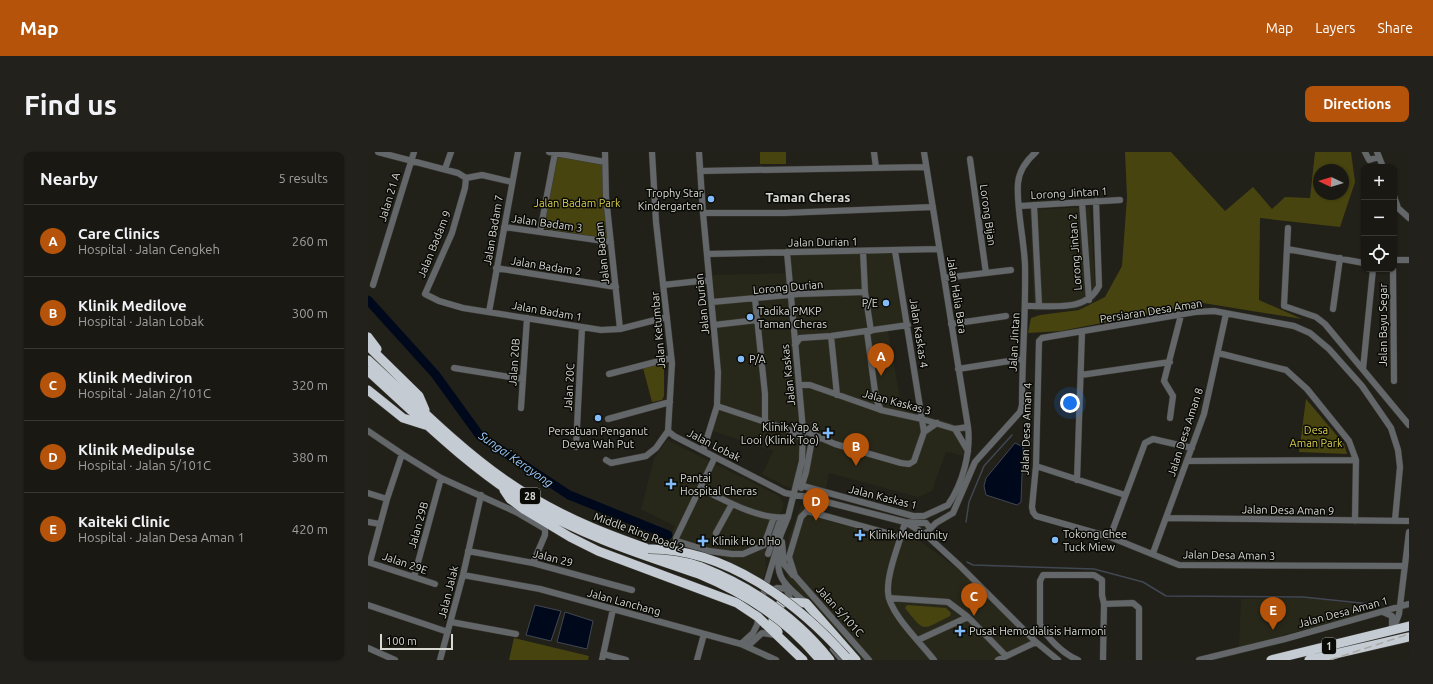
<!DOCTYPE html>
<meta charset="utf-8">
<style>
body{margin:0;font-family:Ubuntu,sans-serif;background:#22211c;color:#f1f3f6}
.controls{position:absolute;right:12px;top:12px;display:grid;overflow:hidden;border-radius:8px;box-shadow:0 1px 3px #0004}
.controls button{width:36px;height:36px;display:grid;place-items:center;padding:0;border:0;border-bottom:1px solid #373733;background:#191813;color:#f1f3f6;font:20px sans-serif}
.compass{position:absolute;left:945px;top:12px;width:36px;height:36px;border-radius:50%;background:#191813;box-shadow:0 1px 3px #0004;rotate:274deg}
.scale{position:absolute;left:12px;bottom:10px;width:73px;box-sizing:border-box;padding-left:4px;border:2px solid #d9d9d4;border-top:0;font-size:11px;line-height:14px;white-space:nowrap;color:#d9d9d4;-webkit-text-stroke:3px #0a0a07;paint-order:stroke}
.you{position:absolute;left:702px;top:251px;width:14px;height:14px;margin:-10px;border:3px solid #fff;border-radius:50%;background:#1a73e8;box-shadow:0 0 0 6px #1a73e833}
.badge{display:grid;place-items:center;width:26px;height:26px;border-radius:50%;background:#b45309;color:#fff;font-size:13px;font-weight:700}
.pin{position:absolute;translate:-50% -33px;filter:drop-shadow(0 1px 2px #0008)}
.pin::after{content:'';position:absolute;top:21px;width:14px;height:12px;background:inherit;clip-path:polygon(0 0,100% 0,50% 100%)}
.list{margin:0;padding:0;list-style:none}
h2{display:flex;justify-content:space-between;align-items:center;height:52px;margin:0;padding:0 16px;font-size:17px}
h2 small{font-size:13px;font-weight:400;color:#9fa0a0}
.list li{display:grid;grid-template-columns:26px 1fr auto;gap:12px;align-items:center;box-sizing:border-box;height:72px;padding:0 16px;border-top:1px solid #373733}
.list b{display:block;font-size:15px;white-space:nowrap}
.list p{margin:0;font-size:13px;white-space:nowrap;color:#9fa0a0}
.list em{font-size:13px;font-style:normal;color:#9fa0a0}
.icon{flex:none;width:22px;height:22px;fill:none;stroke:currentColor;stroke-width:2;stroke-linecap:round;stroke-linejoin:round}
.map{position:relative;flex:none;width:1041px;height:508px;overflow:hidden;border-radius:8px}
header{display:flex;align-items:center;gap:24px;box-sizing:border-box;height:56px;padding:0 20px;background:#b45309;color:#fff}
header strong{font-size:19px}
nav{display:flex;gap:22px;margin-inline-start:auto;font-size:14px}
.intro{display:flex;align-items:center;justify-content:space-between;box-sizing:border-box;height:96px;padding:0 24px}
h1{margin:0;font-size:28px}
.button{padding:10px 18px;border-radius:8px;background:#b45309;color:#fff;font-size:14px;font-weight:700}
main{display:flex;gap:24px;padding:0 24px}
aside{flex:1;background:#191813;border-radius:8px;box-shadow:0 1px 3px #0004}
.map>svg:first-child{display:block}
</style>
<header>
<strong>Map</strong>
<nav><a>Map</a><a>Layers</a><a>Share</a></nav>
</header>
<div class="intro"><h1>Find us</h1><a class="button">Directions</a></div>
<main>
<aside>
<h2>Nearby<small>5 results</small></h2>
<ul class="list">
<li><span class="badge">A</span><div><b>Care Clinics</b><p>Hospital · Jalan Cengkeh</p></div><em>260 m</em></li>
<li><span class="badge">B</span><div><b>Klinik Medilove</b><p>Hospital · Jalan Lobak</p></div><em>300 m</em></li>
<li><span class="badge">C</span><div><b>Klinik Mediviron</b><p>Hospital · Jalan 2/101C</p></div><em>320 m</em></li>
<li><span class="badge">D</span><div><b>Klinik Medipulse</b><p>Hospital · Jalan 5/101C</p></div><em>380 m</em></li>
<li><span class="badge">E</span><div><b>Kaiteki Clinic</b><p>Hospital · Jalan Desa Aman 1</p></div><em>420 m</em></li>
</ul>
</aside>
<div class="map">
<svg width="1041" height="508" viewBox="0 0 1041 508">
<rect width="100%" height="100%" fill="#212019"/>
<!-- built -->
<path fill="#28281a" d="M722,55L728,147L711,157L666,159L662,58Z
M421,102H527L538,175L520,179L534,257L584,271L594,282L597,298L596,304L578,300L564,339L550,345L461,321L457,343L420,335L394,322L405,299L342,278L348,254V205L340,123L422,121Z
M299,288L411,344L416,352L397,400L398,418L394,429L358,411L359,407L301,387L307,374L273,357L286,307Z
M433,353L545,384L589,416L669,493L639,508H493L477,488L419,427L421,385Z
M941,446L997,453L998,461L871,495L873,447Z"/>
<!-- green -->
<path fill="#484410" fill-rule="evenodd" d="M392,0H418V12H392Z
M757,0H803L857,59L885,35L904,57L917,45L942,46L947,0H983L987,30L972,75L892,66L891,148L934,167L835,151L693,179L660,181L663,166L672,163L711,158L737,145L754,114L759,45ZM951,18H975V42H951Z
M187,1L237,10L241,87L174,76Z
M296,210V244L294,248L284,250L275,216Z
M938,247L976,292L979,302L931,300Z
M539,453L578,456L583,461L582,464C553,478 558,482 537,456Z
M146,486L221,504L220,508H141Z"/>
<!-- water -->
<path fill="#00091c" stroke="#414753" d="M647,291L655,295L653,350L649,353L618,343L616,334L618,326Z
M167,453L193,459L183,489L158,483Z
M197,460L225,469L219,497L189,490Z"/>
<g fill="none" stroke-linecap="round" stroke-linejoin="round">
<!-- stream -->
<path stroke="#414753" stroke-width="1.5" d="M598,370L601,350L616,314L644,283
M599,410L605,413L726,417L775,430L798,444L935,445L1012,453"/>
<!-- river -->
<path stroke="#00091c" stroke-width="9" d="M0,148L67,222L112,284L201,343L300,383"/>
<defs>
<path id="minor" d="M10,0L90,21L98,26L114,23L144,30
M181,0L237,10
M237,0L238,45L252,177
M331,0L335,61L350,220L349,254L335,299
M506,0L508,16
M997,0L1001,8L1011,5
M1009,0L1015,15
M602,7L618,121
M77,17L83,0
M332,19L558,15
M98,26L97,36L84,81L57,142L71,149L95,156L233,178L252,177L299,165
M1026,44L1030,56L1041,66
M714,50L721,148
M666,53L671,153
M652,54L752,48
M335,61H416L565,55
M136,75L243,90
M920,76L916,154L948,165L957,172L1041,273
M172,80L187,1
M919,97L996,111
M495,99L497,140L503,179
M339,102L571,97
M1026,108H1041
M128,116L248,135
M1025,117L1026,229
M576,126L643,118
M5,133L46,0
M295,133L341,128
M387,147L397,242V270
M344,150L431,142L497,140
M657,154C683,153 718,161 731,134L728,49
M965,157L972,106
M121,160L150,0
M583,172L638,164
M346,173L389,168
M499,180L508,247L513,258
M463,184L469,243
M427,193L432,186L463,184L540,173
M850,201L918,218L939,237L981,289L988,308L987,369
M86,216L155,227
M590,217L654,207
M995,217L1005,117
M241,222L303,206
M713,223L802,210
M431,233H442L513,258L554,267L587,277L600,275
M349,254L424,279L436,288
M153,256L159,166
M802,266L805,244L796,229L813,163
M240,267L302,250
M587,277L600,299
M435,278L467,292L533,311L541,312L546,309L556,280L527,99
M0,279L34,302L73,326L148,360L177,377V383L165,411
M300,279L306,284L417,341L439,345L537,370L558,371L562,376
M556,280L569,271
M208,295L214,176
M347,305L308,386L309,389L341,399L364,402H375L396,393L406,365
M238,308L243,311L278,304L288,296L300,279L304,211L288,70L284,0
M819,309L988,308
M668,314L757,343
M709,328L714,180
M435,334L545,364H556L580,353C595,331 603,300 600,275L556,0
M332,336C356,348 393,369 420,365
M433,336L438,320L443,293L452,286
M0,341L19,347
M798,366L1041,369
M1027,368L1032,315L1030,298L1023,276L994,234L961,197L942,181L926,174L846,159L827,160L674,186L671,189L668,314L664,355L665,360L668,364L742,385L811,413L1037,414
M0,370L12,372
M537,370L557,382L568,371L585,361L607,310L652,260L654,253C654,206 658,160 657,113C656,87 648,54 650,31C651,19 659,8 668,0
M537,370C532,391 519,419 520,440C520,460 554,492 566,508
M348,381L364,352
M557,382L592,414L668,490L690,508
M742,385L777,291L785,287L824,296
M414,390L416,412L425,423
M412,398C405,426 419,434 438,451
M100,399L165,411L264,438
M785,401L836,262L858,162
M400,402L413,366
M0,410L67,432
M2,410L19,347L34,302
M95,423L172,437L373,492L408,508
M46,425L73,326
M417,433L424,452
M401,440L409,436L421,437
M521,446L580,450L600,465L638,504
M736,452L765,451L771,456V508
M0,453L80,480
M1015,460L1024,464V475
M83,470L148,482
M1021,478L1028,470L1031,462L1041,380
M550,488L600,465
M373,492L385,481L389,473L395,443L413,382L420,365L434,309L435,278L419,100
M380,494L394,481L407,483
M0,496L27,508
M465,497L474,508
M235,502L258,508
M72,508L95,423L113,343
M234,508L245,457
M329,508L336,482
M501,508L427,424L421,405L433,365L439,359L533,385
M630,508L668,490
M710,508C695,502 679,486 672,472V429L675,423H726L734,428V443L736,452L735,508
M831,508L917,487L1041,452"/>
<path id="highway" d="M0,185L9,197
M0,194L51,244L57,258
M0,208C45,249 87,293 137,328C198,371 263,391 333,415
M0,219C51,265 99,314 158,350C212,383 272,402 331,422
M0,238L35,266L57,273
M136,338L142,347L157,358L202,385L230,399L369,451L390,465L435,508
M410,480L405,469L406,457L416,450L438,451L488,508
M903,508L1041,474
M941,508L1041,485"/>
</defs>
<!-- minor casing -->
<use href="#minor" stroke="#3b3a33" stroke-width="7"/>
<!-- highway casing -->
<use href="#highway" stroke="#3b3a33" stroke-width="10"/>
<!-- minor -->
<use href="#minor" stroke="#64676a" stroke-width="6"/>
<!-- highway -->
<use href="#highway" stroke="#c4cbd3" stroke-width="9"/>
<!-- rail -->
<path stroke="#ababa6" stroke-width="1.5" stroke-dasharray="8 4" stroke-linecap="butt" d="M962,508L1041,482"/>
<defs>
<path id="highway-bridge" d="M280,397C357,396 429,450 478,505
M333,415C383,435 429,466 462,508
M331,422C377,441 420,469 452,508"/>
</defs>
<!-- highway-bridge casing -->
<use href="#highway-bridge" stroke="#3b3a33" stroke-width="10" stroke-linecap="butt"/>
<!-- highway-bridge -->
<use href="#highway-bridge" stroke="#c4cbd3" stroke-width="9"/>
</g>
<!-- markers -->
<g fill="#83bcfa" stroke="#0a0a07" stroke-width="1.5">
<circle cx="343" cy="47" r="4"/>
<circle cx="518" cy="151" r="4"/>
<circle cx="382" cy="165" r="4"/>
<circle cx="373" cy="207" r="4"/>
<circle cx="230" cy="266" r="4"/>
<path d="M458 275h4v4h4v4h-4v4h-4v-4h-4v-4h4z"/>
<path d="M301 326h4v4h4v4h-4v4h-4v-4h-4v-4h4z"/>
<path d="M490 377h4v4h4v4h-4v4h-4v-4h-4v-4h4z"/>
<circle cx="687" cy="388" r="4"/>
<path d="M333 383h4v4h4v4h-4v4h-4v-4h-4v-4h4z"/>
<path d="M590 473h4v4h4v4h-4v4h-4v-4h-4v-4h4z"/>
</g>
<g text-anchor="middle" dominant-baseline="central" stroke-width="3" stroke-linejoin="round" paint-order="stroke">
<!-- shield labels -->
<g fill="#0a0a07" stroke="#9b9b96" stroke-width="1">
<rect x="152" y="336" width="20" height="16" rx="3"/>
<rect x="954" y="486" width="14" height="16" rx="3"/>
</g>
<g font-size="10" font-weight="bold" fill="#d9d9d4">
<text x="162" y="344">28</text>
<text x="961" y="494">1</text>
</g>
<!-- poi labels -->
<g font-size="11" fill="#d9d9d4" stroke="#0a0a07" text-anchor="start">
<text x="335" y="41" text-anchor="end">Trophy Star<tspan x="335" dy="13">Kindergarten</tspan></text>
<text x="510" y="151" text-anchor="end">P/E</text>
<text x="390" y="159">Tadika PMKP<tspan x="390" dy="13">Taman Cheras</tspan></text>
<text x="381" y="207">P/A</text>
<text x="451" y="275" text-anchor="end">Klinik Yap &amp;<tspan x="451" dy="13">Looi (Klinik Too)</tspan></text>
<text x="230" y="279" text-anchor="middle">Persatuan Penganut<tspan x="230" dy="13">Dewa Wah Put</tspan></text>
<text x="312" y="326">Pantai<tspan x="312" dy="13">Hospital Cheras</tspan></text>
<text x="695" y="382">Tokong Chee<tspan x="695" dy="13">Tuck Miew</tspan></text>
<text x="501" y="383">Klinik Mediunity</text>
<text x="344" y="389">Klinik Ho n Ho</text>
<text x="601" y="479">Pusat Hemodialisis Harmoni</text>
</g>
<!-- street labels -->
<g font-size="11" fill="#d9d9d4" stroke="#0a0a07">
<text transform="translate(701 41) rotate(-3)">Lorong Jintan 1</text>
<text transform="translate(21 45) rotate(-73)">Jalan 21 A</text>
<text transform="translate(620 63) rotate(82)">Lorong Bijan</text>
<text transform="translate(179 71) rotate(8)">Jalan Badam 3</text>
<text transform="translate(125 78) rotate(-80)">Jalan Badam 7</text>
<text transform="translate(455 90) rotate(-1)">Jalan Durian 1</text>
<text transform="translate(66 92) rotate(-68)">Jalan Badam 9</text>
<text transform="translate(707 100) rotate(-94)">Lorong Jintan 2</text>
<text transform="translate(234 101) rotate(-96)">Jalan Badam</text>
<text transform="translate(178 114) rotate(9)">Jalan Badam 2</text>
<text transform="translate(420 135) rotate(-5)">Lorong Durian</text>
<text transform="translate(589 143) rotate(81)">Jalan Halia Bara</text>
<text transform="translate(334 152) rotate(-96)">Jalan Durian</text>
<text transform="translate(179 159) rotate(10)">Jalan Badam 1</text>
<text transform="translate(783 159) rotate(-9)">Persiaran Desa Aman</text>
<text transform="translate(1015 173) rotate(-90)">Jalan Bayu Segar</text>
<text transform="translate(290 178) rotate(-95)">Jalan Ketumbar</text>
<text transform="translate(551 181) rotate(81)">Jalan Kaskas 4</text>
<text transform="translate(646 190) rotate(-87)">Jalan Jintan</text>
<text transform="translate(146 210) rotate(-86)">Jalan 20B</text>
<text transform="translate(420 223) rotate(-96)">Jalan Kaskas</text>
<text transform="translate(201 235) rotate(-87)">Jalan 20C</text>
<text transform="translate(529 250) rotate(15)">Jalan Kaskas 3</text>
<text transform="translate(658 277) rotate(-88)">Jalan Desa Aman 4</text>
<text transform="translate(817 280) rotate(-72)">Jalan Desa Aman 8</text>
<text transform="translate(346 293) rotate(27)">Jalan Lobak</text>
<text transform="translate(515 345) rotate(14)">Jalan Kaskas 1</text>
<text transform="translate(920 358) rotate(1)">Jalan Desa Aman 9</text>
<text transform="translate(50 373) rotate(-74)">Jalan 29B</text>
<text transform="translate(271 380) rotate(20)">Middle Ring Road 2</text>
<text transform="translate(861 403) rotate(1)">Jalan Desa Aman 3</text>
<text transform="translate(185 406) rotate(14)">Jalan 29</text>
<text transform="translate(37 411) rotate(19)">Jalan 29E</text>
<text transform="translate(80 440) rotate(-76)">Jalan Jalak</text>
<text transform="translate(256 450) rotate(15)">Jalan Lanchang</text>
<text transform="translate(472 459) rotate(48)">Jalan 5/101C</text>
<text transform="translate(975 460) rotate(-15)">Jalan Desa Aman 1</text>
</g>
<!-- park labels -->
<g font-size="11" fill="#dacf4c" stroke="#0a0a07">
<text x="209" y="51">Jalan Badam Park</text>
<text x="948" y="278">Desa<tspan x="948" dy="13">Aman Park</tspan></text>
</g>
<!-- water labels -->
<g font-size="12" font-style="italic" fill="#9bcbff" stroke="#0a0a07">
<text transform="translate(148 307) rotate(35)">Sungai Kerayong</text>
</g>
<!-- quarter labels -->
<g font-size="13" font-weight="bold" fill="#d9d9d4" stroke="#0a0a07">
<text x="440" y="45">Taman Cheras</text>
</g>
</g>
</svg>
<div class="controls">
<button>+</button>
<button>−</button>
<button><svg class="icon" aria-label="locate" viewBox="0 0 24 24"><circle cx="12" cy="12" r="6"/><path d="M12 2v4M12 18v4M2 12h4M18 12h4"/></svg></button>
</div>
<svg class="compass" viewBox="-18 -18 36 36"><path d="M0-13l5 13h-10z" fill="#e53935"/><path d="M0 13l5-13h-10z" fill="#9fa0a0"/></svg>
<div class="scale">100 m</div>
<div class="you"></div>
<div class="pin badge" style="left:513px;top:224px">A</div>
<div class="pin badge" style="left:488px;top:314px">B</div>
<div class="pin badge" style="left:606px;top:464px">C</div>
<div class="pin badge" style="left:448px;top:369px">D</div>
<div class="pin badge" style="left:905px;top:478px">E</div>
</div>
</main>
